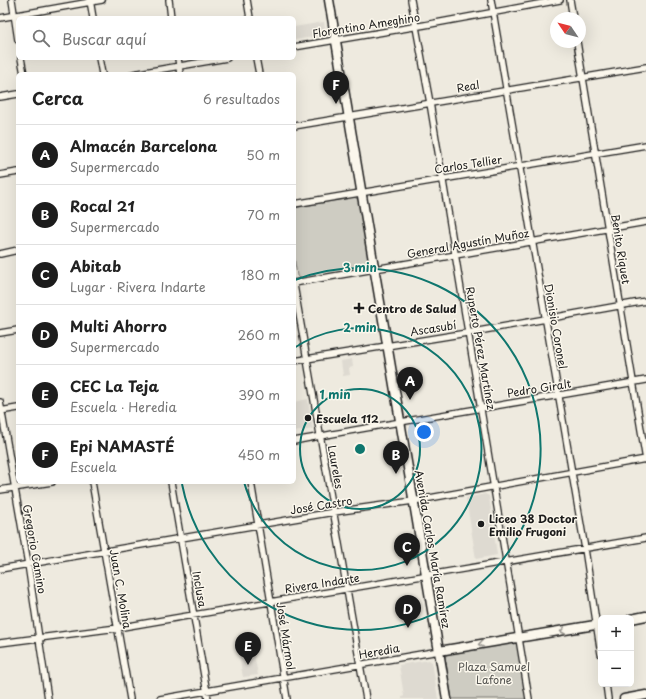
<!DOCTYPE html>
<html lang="es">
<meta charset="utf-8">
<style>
body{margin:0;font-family:"Playpen Sans",sans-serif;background:#f2f2f2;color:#222}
.controls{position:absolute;right:12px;bottom:12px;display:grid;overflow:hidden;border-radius:6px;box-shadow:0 4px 16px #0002}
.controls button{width:36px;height:36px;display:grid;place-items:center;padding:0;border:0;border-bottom:1px solid #e0e0e0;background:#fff;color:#222;font:20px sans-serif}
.compass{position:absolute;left:550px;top:12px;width:36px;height:36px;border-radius:50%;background:#fff;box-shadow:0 4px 16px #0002;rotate:305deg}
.you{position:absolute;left:424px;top:432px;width:14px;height:14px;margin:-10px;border:3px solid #fff;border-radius:50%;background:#1a73e8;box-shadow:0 0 0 6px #1a73e833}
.badge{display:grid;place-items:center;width:26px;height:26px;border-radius:50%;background:#1c1c1c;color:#fff;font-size:13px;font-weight:700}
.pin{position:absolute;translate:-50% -33px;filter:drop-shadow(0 1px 2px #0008)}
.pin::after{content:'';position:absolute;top:21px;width:14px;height:12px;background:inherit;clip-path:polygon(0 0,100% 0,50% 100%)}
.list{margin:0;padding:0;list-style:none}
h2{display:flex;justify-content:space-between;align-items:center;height:52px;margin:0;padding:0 16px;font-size:17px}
h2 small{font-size:13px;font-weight:400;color:#767676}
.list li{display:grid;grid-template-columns:26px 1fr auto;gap:12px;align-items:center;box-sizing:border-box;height:60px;padding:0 16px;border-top:1px solid #e0e0e0}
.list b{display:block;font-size:15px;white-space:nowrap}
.list p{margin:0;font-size:13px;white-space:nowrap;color:#767676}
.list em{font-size:13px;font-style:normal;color:#767676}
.icon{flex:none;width:22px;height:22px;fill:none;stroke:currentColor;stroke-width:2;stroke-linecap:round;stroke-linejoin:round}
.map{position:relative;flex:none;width:646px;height:699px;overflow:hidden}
.search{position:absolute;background:#fff;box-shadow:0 4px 16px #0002;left:16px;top:16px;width:280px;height:44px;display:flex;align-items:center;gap:10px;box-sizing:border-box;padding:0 14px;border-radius:6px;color:#767676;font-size:15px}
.panel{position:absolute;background:#fff;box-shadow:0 4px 16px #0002;left:16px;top:72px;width:280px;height:412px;border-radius:6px}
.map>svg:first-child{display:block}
</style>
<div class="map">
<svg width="646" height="699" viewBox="0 0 646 699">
<rect width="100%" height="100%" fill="#eeeadf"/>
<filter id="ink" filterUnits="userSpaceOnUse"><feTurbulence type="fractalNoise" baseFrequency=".025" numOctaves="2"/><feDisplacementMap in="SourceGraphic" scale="8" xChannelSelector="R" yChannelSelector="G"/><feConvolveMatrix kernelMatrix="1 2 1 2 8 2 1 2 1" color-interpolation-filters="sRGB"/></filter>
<g filter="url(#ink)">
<!-- built -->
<path fill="#dedad1" d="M324,22L326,35L294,40V27Z
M352,359L353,367L349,368L350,375L343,376L341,361Z
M308,399L313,429L294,432V402Z
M485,494L489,496L497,555L476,559L466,498Z
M254,653L258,675L243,677L239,656Z
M429,660L432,662L438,699H402V697L404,696L399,665Z"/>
<!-- green -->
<path fill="#ceccc2" stroke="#75746f" d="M354,197L358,199L369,262L367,267L301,279L297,276L294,255V208Z
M515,642L518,645L527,699H452L445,658L447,653Z"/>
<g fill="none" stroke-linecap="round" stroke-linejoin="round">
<defs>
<path id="street" d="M12,0L18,40
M90,0L93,18
M169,0L171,18
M247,0L250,18
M411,0L430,103L529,699
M491,0L585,549L601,654
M570,0L573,18
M0,18L102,0
M577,42L646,460
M294,47L425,25L560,0
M21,58L24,74
M99,58L102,74
M178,58L180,74
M256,58L259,74
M133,74L227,58
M0,97L18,94
M294,126L646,67
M0,175L18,172
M294,204L646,145
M0,254L18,250
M294,283L646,222
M294,285L366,699
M0,333L18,330
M294,361L473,332L646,301
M0,402L28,564L48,699
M0,411L18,408
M294,441C411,419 529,401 646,380
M92,482L130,699
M171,482L208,699
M251,482L287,699
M0,490L52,482
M0,569L334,512L413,501L646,459
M0,643L117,628L646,538
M606,684L608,699
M160,699L439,651"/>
<path id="secondary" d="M329,0L447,699
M631,619L646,616
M439,651L601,624
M624,699L646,695"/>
</defs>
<!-- street casing -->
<use href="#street" stroke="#1c1c1c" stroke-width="8"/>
<!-- secondary casing -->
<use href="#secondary" stroke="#1c1c1c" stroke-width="11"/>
<!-- street -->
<use href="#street" stroke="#fbf7ec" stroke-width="5.5"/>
<!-- secondary -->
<use href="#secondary" stroke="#fbf7ec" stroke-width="8"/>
</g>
<!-- one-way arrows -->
<defs><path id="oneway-chevron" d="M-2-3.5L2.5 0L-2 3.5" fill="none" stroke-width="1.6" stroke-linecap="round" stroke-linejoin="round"/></defs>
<g stroke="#97948e">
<use href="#oneway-chevron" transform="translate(563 631) rotate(170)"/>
<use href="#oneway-chevron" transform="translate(481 644) rotate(170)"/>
</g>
</g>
<!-- distance rings -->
<g fill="none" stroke="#0f766e" stroke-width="2">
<circle cx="360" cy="449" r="60"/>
<path d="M294 348A121 121 0 1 1 244 482"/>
<path d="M295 280A181 181 0 1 1 182 484"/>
</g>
<!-- markers -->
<g fill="#1c1c1c" stroke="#fbf7ec" stroke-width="1.5">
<path d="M357 302h4v4h4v4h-4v4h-4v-4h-4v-4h4z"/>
<circle cx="308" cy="418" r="4"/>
<circle cx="481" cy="524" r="4"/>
</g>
<g text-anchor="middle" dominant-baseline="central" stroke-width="3" stroke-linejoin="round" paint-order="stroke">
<!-- street labels -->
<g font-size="11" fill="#1c1c1c" stroke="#fbf7ec">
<text transform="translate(366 25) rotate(-9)">Florentino Ameghino</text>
<text transform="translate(468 86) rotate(-10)">Real</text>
<text transform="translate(468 164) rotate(-9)">Carlos Tellier</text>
<text transform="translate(468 243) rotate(-10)">General Agustín Muñoz</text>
<text transform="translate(621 249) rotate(81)">Benito Riquet</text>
<text transform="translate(556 326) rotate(80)">Dionisio Coronel</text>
<text transform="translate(433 328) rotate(-9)">Ascasubí</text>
<text transform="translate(481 348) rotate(80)">Ruperto Pérez Martínez</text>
<text transform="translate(539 388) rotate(-9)">Pedro Giralt</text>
<text transform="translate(336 467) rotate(80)">Laureles</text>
<text transform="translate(321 505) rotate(-9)">José Castro</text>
<text transform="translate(35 549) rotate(80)">Gregorio Camino</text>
<text transform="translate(433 549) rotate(80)">Avenida Carlos María Ramírez</text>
<text transform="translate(322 583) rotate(-9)">Rivera Indarte</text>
<text transform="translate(121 589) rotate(80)">Juan C. Molina</text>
<text transform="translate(200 589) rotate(80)">Inclusa</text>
<text transform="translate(286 636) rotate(81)">José Mármol</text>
<text transform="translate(379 651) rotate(-10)">Heredia</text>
</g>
<!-- poi labels -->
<g font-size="11" font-weight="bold" fill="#1c1c1c" stroke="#fbf7ec" text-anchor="start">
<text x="368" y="308">Centro de Salud</text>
<text x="316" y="418">Escuela 112</text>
<text x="489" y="518">Liceo 38 Doctor<tspan x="489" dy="13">Emilio Frugoni</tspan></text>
</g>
<!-- park labels -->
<g font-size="11" fill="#51514e" stroke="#fbf7ec">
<text x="494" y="666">Plaza Samuel<tspan x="494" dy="13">Lafone</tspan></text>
</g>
</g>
<circle cx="360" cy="449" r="6" fill="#0f766e" stroke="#fbf7ec" stroke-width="2"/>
<g font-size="12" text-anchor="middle" font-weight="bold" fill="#0f766e" stroke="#fbf7ec" stroke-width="3" stroke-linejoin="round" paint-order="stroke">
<text x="360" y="272">3 min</text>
<text x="360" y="332">2 min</text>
<text x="335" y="399">1 min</text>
</g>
</svg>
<div class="controls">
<button>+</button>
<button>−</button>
</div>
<svg class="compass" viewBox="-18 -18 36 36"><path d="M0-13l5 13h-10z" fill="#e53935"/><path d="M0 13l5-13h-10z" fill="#767676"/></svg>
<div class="you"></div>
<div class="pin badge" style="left:410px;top:400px">A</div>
<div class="pin badge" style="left:396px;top:474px">B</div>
<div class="pin badge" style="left:407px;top:566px">C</div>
<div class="pin badge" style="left:408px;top:628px">D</div>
<div class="pin badge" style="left:248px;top:665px">E</div>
<div class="pin badge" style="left:336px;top:104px">F</div>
<div class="search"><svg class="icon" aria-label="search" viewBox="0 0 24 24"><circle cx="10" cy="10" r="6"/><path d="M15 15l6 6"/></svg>Buscar aquí</div>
<section class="panel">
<h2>Cerca<small>6 resultados</small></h2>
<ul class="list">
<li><span class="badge">A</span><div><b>Almacén Barcelona</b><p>Supermercado</p></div><em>50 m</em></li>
<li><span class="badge">B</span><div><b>Rocal 21</b><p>Supermercado</p></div><em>70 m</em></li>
<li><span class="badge">C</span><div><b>Abitab</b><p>Lugar · Rivera Indarte</p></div><em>180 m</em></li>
<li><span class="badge">D</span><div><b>Multi Ahorro</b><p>Supermercado</p></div><em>260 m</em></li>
<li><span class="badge">E</span><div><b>CEC La Teja</b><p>Escuela · Heredia</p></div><em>390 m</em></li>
<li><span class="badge">F</span><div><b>Epi NAMASTÉ</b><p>Escuela</p></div><em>450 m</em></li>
</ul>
</section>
</div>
